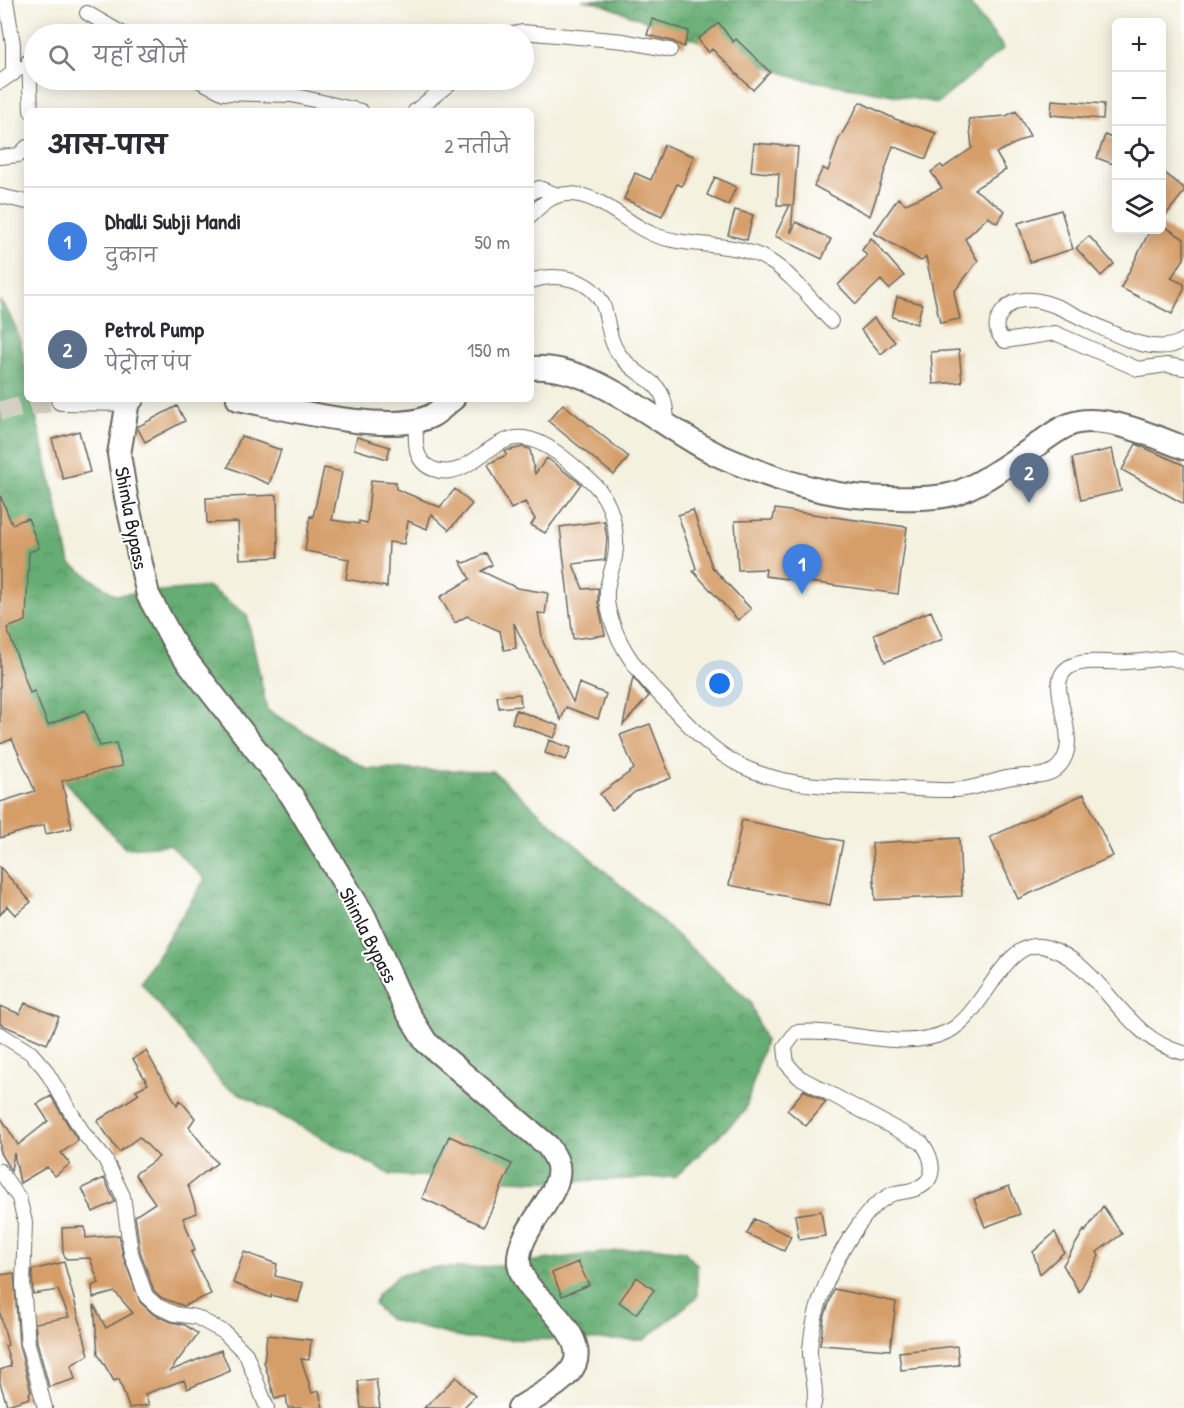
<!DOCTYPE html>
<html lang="hi">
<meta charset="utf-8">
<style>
body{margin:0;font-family:"Patrick Hand","Playpen Sans Deva",sans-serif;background:#f7f7f7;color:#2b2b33}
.controls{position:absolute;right:18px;top:18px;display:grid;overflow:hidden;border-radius:9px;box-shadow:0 3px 15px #0003}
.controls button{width:54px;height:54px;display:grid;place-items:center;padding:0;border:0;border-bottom:2px solid #e1e1e2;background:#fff;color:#2b2b33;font:30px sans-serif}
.you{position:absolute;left:720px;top:684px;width:21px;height:21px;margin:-15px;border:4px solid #fff;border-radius:50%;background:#1a73e8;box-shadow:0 0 0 9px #1a73e833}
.badge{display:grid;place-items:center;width:39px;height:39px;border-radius:50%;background:#d1495b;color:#fff;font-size:20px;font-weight:700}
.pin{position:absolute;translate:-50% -50px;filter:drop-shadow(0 2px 3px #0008)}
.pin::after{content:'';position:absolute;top:32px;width:21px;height:18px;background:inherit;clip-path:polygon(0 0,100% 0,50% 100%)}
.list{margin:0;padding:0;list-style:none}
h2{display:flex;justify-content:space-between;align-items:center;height:78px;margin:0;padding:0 24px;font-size:26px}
h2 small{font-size:20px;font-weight:400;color:#7c7c81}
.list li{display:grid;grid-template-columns:39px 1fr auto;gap:18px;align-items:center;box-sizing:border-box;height:108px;padding:0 24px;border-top:2px solid #e1e1e2}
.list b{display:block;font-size:22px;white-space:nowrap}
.list p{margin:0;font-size:20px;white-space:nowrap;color:#7c7c81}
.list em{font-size:20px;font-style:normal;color:#7c7c81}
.icon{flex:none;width:33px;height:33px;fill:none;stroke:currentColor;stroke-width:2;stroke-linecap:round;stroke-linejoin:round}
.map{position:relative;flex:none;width:1184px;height:1408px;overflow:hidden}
.search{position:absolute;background:#fff;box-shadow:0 3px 15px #0003;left:24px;top:24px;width:510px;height:66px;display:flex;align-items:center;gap:15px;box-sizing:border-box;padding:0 21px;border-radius:33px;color:#7c7c81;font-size:22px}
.panel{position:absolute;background:#fff;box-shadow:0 3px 15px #0003;left:24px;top:108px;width:510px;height:294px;border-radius:9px}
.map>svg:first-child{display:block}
</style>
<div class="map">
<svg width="1184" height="1408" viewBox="0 0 1184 1408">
<defs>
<pattern id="forest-crowns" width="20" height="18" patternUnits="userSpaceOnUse" patternTransform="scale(1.5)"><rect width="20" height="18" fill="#66ad73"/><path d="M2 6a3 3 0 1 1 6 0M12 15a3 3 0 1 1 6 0" fill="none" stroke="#538c5e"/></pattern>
</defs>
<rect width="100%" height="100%" fill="#fff"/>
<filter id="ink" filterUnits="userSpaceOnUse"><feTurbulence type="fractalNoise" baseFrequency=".0167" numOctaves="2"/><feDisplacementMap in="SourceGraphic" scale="12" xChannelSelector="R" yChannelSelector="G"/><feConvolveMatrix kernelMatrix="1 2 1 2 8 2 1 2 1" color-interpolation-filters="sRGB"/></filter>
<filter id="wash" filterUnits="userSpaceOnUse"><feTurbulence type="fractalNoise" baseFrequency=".008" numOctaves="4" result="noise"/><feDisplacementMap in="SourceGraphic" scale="24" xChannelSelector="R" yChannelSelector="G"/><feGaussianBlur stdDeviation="1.35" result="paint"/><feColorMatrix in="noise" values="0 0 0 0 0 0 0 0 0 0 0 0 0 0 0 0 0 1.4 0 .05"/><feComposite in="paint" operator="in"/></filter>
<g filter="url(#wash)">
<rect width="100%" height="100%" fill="#f4f1df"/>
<!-- forest -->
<path fill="url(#forest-crowns)" stroke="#416448" stroke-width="1.5" d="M582,0H967L1004,48L938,103L797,78L596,2Z
M0,301C22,327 27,365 27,399H32L70,563L115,595L209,587L247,615L267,710L367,769L493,771L750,1001L765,1041L745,1111L675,1177L559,1182L391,1175L222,1084L141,982L205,879L170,845L125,848L15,727L0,678Z
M651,1247L684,1251L697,1265V1297L644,1340L466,1339L388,1319L374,1304L378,1294L399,1275L431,1268H476Z"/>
<g id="blocks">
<!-- building -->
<path fill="#d59d67" d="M652,19L689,31L684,47L672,41L647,35Z
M719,23L733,42L736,39L770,72L753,90L712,49L708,53L698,39Z
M1052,100L1104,104L1103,119L1051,115Z
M860,102L895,119L936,133L926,159L893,146L870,216L814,186L823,168L828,171L838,141Z
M1016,111L1030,136L996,153L1006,170L974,189L1005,211L997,223L988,217L965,239L978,261L954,292L960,319L940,323L926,257L921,261L874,233L898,198L906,204L942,188L931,172L941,165L943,168L972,148L969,119L1006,116Z
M1105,135L1116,140V165L1097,158Z
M754,143L798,147L791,233L796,222L831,239L822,259L775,236L790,205H777L779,174L751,171Z
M664,145L694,156L682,186L677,184L662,216L624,199L635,173L651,180Z
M1161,170L1184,188V192L1161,221Z
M715,177L736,187L728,205L707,195Z
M735,210L753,215L747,240L728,235Z
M1061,210L1073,249L1030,262L1018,223Z
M1161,224L1184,239V259L1171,278L1184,284V289L1172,314L1121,288L1150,230H1161Z
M1089,236L1114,264L1101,276L1076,248Z
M871,238L904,276L889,289L881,280L856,304L838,285L867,256L862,250Z
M897,297L922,304L917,324L892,317Z
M874,318L895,342L881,354L861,330Z
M959,350L962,382L933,384L931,352Z
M563,404L629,457L614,475L548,421Z
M177,406L185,421L145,442L137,427Z
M79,431L90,472L63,479L52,439Z
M241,436L281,450L269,484L228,467Z
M357,437L390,447L387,459L354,449Z
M1136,444L1184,465V504L1122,470Z
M523,447L530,449L535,474L547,458L581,484L545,533L531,525L535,519L525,502L511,509L488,464L506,455L505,451Z
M1112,449L1121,491L1081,500L1072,458Z
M324,468L342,472L332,520L359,524V521L367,523L371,480L396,482V489L440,507L455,489L472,504L449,530L431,514L427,529L408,521L404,544L389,542L387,587L346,579L349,559L305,551L310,516L313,517Z
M0,495L12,524L28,518L39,548L29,552L26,621L7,628L30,693L34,691L48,725L85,710L100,746L116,743L122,766L62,781L72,828L46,834L44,825L0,838V802L35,791L12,739L0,744Z
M277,495L278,557L240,559L238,522L207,523L206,498Z
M775,509L907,527L898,594L765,576L766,569L738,570L735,521L773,520Z
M693,510L712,567L751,609L738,620L693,571L696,568L678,515Z
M604,521L607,538L605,560L573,564L583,589L598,588V602L605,635L573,639L560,527Z
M486,553L492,565L481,571L517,588L548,593L545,614L538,613L543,642L573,702L579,683L606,694L598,719L566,707L561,720L514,623L516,648L504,650L500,631L467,616L455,623L440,597L470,579L460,561L465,563Z
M931,611L943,639L885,662L874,634Z
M633,677L649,696L623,725Z
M520,694L521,706L499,708L497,696Z
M516,710L559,726L554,738L512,723Z
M650,724L671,778L635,792L612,810L600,794L634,769L620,735Z
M549,740L571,748L566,760L545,753Z
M1084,794L1113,856L1018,899L990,837Z
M742,820L843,841L830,905L729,885Z
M959,838L962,896L875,900L872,843Z
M0,867L31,902L15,915L7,906L0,915Z
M25,1003L59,1017L47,1044L0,1024V1006L20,1014Z
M146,1051L177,1105L180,1100L195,1118L189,1127L217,1163L188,1185L197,1213L183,1218L195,1250L191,1252L211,1294L184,1306L162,1298L154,1291L140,1251L135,1216L155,1203L135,1174L159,1157L139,1137L119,1152L97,1121L139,1094L136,1090L148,1084L133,1059Z
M804,1090L826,1102L806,1126L787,1110Z
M51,1096L78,1141L61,1153L70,1164L55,1176L47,1167L20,1183L14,1153L11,1171L0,1153V1116L18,1145L48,1121L37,1104Z
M449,1136L512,1164L484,1226L422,1198Z
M104,1178L115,1202L93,1212L82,1188Z
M1009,1186L1020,1214L985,1227L974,1199Z
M1103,1206L1122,1234L1097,1252L1099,1256L1079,1292L1063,1265L1084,1230L1085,1232Z
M821,1211L825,1236L799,1240L795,1215Z
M754,1219L791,1236L784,1251L747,1234Z
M85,1227L86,1238L119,1235L123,1256L140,1302L153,1314L172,1322L185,1325L198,1334L170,1371L221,1350L230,1371L187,1389L184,1380L145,1394L149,1405L129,1408L119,1379L114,1381L98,1354L94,1305L106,1328L133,1313L115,1292L93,1298L92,1286L99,1283L90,1258L66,1259L63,1253L62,1228Z
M1055,1232L1064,1252L1040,1274L1033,1252Z
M244,1252L277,1264L275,1276L303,1283L298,1302L271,1295V1298L233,1283Z
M64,1262L89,1355L71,1365L75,1379L49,1387L37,1342L35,1323L69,1317L58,1290L33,1294L32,1270Z
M578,1262L589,1285L562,1296L552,1273Z
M14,1273L19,1345L31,1392L29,1393L30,1398L7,1405L0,1383V1370L11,1366L5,1346L8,1345L0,1313V1275Z
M637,1277L654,1290L636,1314L619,1302Z
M834,1289L896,1302L890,1350L820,1345L824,1318Z
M267,1335L311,1340L309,1360L301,1359L312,1393L319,1391L323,1408H288L286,1396L275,1399L264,1362Z
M957,1346L959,1365L901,1370L899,1352Z
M456,1377L475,1396L463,1408H424Z
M376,1379L380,1408H361L358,1381Z"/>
</g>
</g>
<g filter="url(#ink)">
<use href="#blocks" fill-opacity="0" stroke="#686760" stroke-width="1.5"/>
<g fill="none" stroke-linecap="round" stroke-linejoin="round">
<!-- secondary-tunnel -->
<path stroke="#d4d1c2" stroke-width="20" stroke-dasharray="20 10" stroke-linecap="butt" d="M0,411L61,400"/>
<defs>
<path id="minor" d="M6,0L13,44V74
M87,13L123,34
M513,34L522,32L624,41L670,50
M29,59L31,111
M198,80L224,93L292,95L361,111
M0,82L20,68
M415,111L454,80
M0,157L19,155L27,147
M531,193L539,188L558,195
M0,196L27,202
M531,215C542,204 554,193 570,194C602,195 624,222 652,234C689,249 734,240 768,260C792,274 812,301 831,321
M531,281C556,272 591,278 603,305C609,321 608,340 619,354C644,387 667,374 667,426
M1184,340C1129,375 1034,257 999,317C994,326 997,335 1005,341L1055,333L1138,369L1167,365L1184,368
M416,420C416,439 412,461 433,469C468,483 489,434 524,438C549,441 576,468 594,484C612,502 619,532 615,557C611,574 604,589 608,607C615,642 637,672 662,697C689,725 715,757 753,771C802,790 850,786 902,788C923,789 944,792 964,789C981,787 996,779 1013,777C1027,775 1045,778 1056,769C1090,740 1037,683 1071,666C1087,658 1110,664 1127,662C1142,661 1156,659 1172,658L1184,662
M0,1034L31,1053L45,1069L84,1134L105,1159L123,1196L131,1253L146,1296L157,1306L175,1314L196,1317L224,1332L246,1354L267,1408
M0,1171L19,1198L25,1222L23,1285L28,1344L45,1408
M813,1408C819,1387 809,1370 810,1349C813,1305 834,1259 860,1223C868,1211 877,1202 890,1195C896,1192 905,1192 912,1190C938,1183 935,1161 922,1143L799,1077L787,1064L785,1047L796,1032C845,1027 902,1054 949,1031C986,1012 1004,935 1046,947C1103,963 1122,1039 1184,1053"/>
<path id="secondary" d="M61,400L128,401"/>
<path id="trunk" d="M531,368C597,364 661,428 718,455C756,472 799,487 839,494C864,498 930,501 953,494C978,486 1002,468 1024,454C1040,444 1060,425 1079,422C1108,416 1157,437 1184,448
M132,399L128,401L119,454L126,497L148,595L177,648L292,796L365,918L405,1008L426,1042L548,1146C551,1151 555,1156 557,1162C568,1192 516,1228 519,1263C521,1280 534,1293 546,1304C601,1361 576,1374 519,1408
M238,399C283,408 391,436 431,416C439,412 446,404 453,399"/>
</defs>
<!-- minor casing -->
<use href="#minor" stroke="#686760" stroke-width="16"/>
<!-- secondary casing -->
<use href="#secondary" stroke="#686760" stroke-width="22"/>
<!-- trunk casing -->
<use href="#trunk" stroke="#686760" stroke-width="26"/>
<!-- minor -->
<use href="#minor" stroke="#fff" stroke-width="14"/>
<!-- secondary -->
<use href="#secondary" stroke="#fff" stroke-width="20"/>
<!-- trunk -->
<use href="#trunk" stroke="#fff" stroke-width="22"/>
</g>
</g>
<g text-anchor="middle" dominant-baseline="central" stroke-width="4.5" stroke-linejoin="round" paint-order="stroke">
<!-- street labels -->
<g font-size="20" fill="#1c1c1c" stroke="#fff">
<text transform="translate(132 518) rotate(79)">Shimla Bypass</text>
<text transform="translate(369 935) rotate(63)">Shimla Bypass</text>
</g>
</g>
</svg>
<div class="controls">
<button>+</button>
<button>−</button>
<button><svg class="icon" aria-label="locate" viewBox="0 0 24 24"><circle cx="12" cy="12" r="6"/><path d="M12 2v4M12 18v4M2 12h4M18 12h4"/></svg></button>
<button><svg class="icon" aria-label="layers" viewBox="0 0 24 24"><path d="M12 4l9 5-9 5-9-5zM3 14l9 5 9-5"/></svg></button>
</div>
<div class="you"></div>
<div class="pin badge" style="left:802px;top:594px;background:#3f7fe0">1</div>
<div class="pin badge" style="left:1029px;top:503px;background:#5c6f8a">2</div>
<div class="search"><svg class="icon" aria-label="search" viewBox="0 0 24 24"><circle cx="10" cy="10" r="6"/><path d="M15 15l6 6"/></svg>यहाँ खोजें</div>
<section class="panel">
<h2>आस-पास<small>2 नतीजे</small></h2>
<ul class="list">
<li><span class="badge" style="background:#3f7fe0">1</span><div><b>Dhalli Subji Mandi</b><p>दुकान</p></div><em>50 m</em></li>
<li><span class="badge" style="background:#5c6f8a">2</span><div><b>Petrol Pump</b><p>पेट्रोल पंप</p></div><em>150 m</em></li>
</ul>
</section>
</div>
